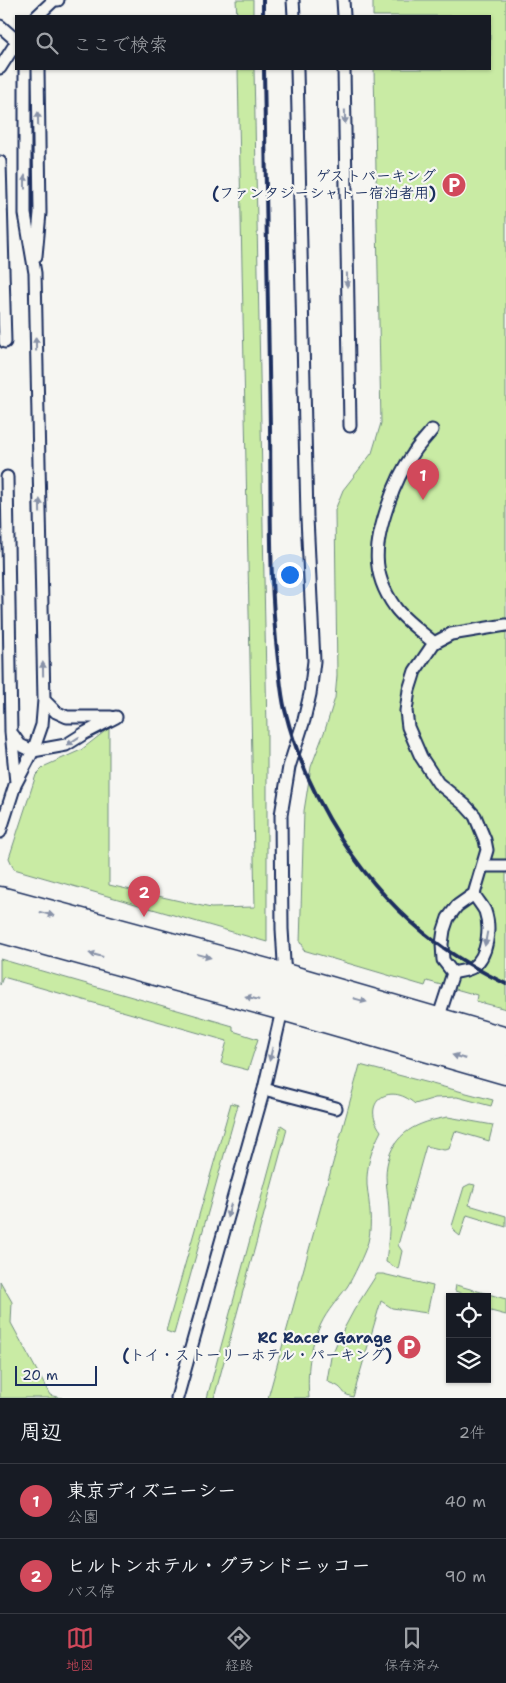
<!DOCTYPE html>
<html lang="ja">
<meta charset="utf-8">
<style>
body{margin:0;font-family:"Shantell Sans","Klee One",sans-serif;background:#242831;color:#f1f3f6}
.controls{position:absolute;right:15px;bottom:15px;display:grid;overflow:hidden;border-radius:0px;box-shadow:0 1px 4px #0004}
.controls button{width:45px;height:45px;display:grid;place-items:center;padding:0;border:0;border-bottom:1px solid #363941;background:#171b24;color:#f1f3f6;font:25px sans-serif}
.scale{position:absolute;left:15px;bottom:12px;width:82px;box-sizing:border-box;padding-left:5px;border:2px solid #1b2f5e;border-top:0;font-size:14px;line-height:18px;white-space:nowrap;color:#1b2f5e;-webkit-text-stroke:4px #f6f6f2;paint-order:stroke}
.you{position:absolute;left:289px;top:574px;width:18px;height:18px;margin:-12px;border:4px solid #fff;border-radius:50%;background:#1a73e8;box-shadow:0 0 0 8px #1a73e833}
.badge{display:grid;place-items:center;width:32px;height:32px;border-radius:50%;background:#d1495b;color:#fff;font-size:16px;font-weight:700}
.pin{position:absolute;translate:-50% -41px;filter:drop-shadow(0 1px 2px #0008)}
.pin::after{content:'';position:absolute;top:26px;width:18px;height:15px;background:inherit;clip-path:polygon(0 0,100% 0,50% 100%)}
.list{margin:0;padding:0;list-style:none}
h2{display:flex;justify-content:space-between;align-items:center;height:65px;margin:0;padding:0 20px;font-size:21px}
h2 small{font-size:16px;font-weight:400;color:#9ea1a6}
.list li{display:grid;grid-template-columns:32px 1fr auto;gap:15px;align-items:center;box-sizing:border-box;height:75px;padding:0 20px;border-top:1px solid #363941}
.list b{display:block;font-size:19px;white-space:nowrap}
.list p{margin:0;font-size:16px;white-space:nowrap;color:#9ea1a6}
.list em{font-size:16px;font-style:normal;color:#9ea1a6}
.icon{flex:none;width:28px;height:28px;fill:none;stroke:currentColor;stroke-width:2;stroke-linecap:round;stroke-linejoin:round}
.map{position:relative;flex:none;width:506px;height:1398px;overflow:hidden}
.search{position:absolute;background:#171b24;box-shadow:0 1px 4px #0004;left:15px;right:15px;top:15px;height:55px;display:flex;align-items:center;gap:12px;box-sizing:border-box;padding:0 18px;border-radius:0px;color:#9ea1a6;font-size:19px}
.sheet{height:215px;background:#171b24}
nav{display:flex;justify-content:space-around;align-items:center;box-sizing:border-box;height:70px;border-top:1px solid #363941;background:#171b24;font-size:14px;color:#9ea1a6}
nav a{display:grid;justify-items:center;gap:2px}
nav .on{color:#d1495b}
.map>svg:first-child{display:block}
</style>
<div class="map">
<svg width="506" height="1398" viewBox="0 0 506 1398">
<rect width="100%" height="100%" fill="#f6f6f2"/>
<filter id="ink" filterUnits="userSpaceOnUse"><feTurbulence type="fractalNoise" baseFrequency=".02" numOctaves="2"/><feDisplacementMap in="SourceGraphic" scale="10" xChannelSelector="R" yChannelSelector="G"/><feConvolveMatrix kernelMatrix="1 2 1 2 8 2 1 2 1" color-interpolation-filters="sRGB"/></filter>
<g filter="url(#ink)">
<!-- green -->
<path fill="#c9eba4" stroke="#728d81" d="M236,0H253V16H237Z
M373,0H506V1009L476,1001L477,995L427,981L425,986L303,950V945L300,943L304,811L311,767L325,730L335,698L337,676L335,510L343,490L372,453L381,423L374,69H490V16H373Z
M238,69H254L267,730V942L14,869L9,858L36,775L45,766L81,750L109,728V885L211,908L255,907Z
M0,959L233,1026V1031L258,1039L248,1070L221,1063L227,1041L3,977L0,985Z
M360,1065L493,1100L491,1106L457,1097L435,1098L415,1104C388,1080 360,1104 381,1131C372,1148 366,1166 367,1185C369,1204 373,1223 368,1242C365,1252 353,1278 347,1287C338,1299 327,1311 321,1324C309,1348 307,1372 309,1398H268Z
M231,1103L238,1105L174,1334L166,1331Z
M448,1117L493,1125L489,1141L455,1131L449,1149L444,1150L426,1146L398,1245L402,1251L398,1269L386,1262C388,1245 390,1228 389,1212C389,1197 384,1180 387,1165C393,1132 418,1122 448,1117Z
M281,1125L287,1129L214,1398H207Z
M470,1184L475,1185L469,1205L506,1216V1227L467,1215L460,1236L455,1232L452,1226L464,1187Z
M377,1274H383L433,1286L427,1313L392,1308L381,1301L353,1397C342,1394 346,1393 339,1387C335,1384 331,1384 327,1381L331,1357L339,1338L354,1310Z
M0,1281L12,1302L11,1323L50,1395L62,1398H0Z
M456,1285L506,1299V1315L487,1310V1297H472L455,1291Z"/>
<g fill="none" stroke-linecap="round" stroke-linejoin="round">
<defs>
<path id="service" d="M293,0L294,16
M343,0L344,16
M37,16L54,0H58
M0,26L16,40
M0,68L16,43
M344,69L350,426
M0,162L5,342
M36,256L40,213L38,69
M432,430C426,438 418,445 413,454C401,470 394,487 388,505C375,543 370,572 395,607C403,619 423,633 434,643L451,634L506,625
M7,477L11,732L16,782
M434,643L415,671L409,690L406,711L408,727L421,757L438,783L465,805L475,816L485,840L487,850L474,894L457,906L448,918L444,930L442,944L443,960L453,973
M44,700L56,712L67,717H111
M13,735L20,745L33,751L66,745L85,733L116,717
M0,832L15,785L33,751L42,725L44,700L35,273L25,214V69
M484,866H506
M453,973C459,971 468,971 473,967C488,956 491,928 485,911C482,905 477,900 474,894
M285,978L282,929L281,815L289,767L304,720L310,694L314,661L307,518L297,69
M437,1022L453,973
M264,1089L336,1108
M177,1398L264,1089L283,1006"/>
<path id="tertiary" d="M0,901L285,978L506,1042
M0,928L283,1006L506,1070"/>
</defs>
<!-- service casing -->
<use href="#service" stroke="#1b2f5e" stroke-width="15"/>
<!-- tertiary casing -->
<use href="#tertiary" stroke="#1b2f5e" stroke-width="31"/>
<!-- service -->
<use href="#service" stroke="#f6f6f2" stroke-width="11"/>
<!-- tertiary -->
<use href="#tertiary" stroke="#f6f6f2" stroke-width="28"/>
<!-- rail -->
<path stroke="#1b2f5e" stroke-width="4" d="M263,0V16
M264,69C266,188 268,308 270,428C271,505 269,583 278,660C280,676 281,694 285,710C307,799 363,888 437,943C458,959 482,972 506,984"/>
</g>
<!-- one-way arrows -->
<defs><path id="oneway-solid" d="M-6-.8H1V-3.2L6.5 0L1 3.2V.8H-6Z" transform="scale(1.25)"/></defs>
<g fill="#8892a8">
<use href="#oneway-solid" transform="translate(345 117) rotate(89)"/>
<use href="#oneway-solid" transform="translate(38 119) rotate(-91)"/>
<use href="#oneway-solid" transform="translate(25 182) rotate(-90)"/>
<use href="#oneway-solid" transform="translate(347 280) rotate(89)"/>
<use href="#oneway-solid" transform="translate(36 344) rotate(-91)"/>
<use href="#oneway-solid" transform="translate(40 506) rotate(-91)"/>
<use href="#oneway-solid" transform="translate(43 669) rotate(-91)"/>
<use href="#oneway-solid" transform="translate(73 741) rotate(146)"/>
<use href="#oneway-solid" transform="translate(47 914) rotate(15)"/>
<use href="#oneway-solid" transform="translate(486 939) rotate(100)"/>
<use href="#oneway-solid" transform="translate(96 955) rotate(-165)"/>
<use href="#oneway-solid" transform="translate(204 956) rotate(15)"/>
<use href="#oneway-solid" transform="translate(252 998) rotate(-165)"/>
<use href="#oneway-solid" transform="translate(360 1000) rotate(16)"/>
<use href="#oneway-solid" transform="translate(271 1054) rotate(103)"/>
<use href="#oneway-solid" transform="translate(459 1057) rotate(-164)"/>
<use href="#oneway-solid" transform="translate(229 1211) rotate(106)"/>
</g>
</g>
<!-- icons -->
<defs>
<symbol id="parking-disc" viewBox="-11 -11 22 22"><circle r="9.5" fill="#d1495b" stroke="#f6f6f2"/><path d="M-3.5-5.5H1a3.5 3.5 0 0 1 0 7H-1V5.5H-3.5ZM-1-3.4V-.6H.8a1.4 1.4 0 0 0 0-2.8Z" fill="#fff"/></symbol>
</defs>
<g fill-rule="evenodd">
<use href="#parking-disc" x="440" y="171" width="28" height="28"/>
<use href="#parking-disc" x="395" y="1333" width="28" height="28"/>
</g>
<g text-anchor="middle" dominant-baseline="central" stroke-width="4.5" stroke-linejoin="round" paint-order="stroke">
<!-- poi labels -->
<g font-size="15" font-weight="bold" fill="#1b2f5e" stroke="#f6f6f2" text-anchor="end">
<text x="436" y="176">ゲストパーキング<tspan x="436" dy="17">(ファンタジーシャトー宿泊者用)</tspan></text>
<text x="392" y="1338">RC Racer Garage<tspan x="392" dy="17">(トイ・ストーリーホテル・パーキング)</tspan></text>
</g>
</g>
</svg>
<div class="controls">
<button><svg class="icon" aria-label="locate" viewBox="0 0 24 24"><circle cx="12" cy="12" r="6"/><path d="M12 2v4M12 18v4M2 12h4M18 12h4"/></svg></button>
<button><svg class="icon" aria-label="layers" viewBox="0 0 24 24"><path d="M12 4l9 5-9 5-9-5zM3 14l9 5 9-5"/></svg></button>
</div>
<div class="scale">20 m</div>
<div class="you"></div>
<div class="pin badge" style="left:423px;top:500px">1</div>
<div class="pin badge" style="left:144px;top:917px">2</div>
<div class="search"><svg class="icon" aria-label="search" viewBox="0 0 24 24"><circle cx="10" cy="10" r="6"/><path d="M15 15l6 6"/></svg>ここで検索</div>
</div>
<section class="sheet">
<h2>周辺<small>2件</small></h2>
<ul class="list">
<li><span class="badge">1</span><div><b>東京ディズニーシー</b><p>公園</p></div><em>40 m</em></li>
<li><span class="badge">2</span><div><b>ヒルトンホテル・グランドニッコー</b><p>バス停</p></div><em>90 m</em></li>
</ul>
</section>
<nav>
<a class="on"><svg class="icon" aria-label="map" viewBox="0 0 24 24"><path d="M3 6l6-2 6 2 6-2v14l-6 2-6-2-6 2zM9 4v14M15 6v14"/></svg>地図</a>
<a><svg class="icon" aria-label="directions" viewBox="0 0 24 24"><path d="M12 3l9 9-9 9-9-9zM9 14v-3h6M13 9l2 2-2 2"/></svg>経路</a>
<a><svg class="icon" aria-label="saved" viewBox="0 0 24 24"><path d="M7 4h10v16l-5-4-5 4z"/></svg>保存済み</a>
</nav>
